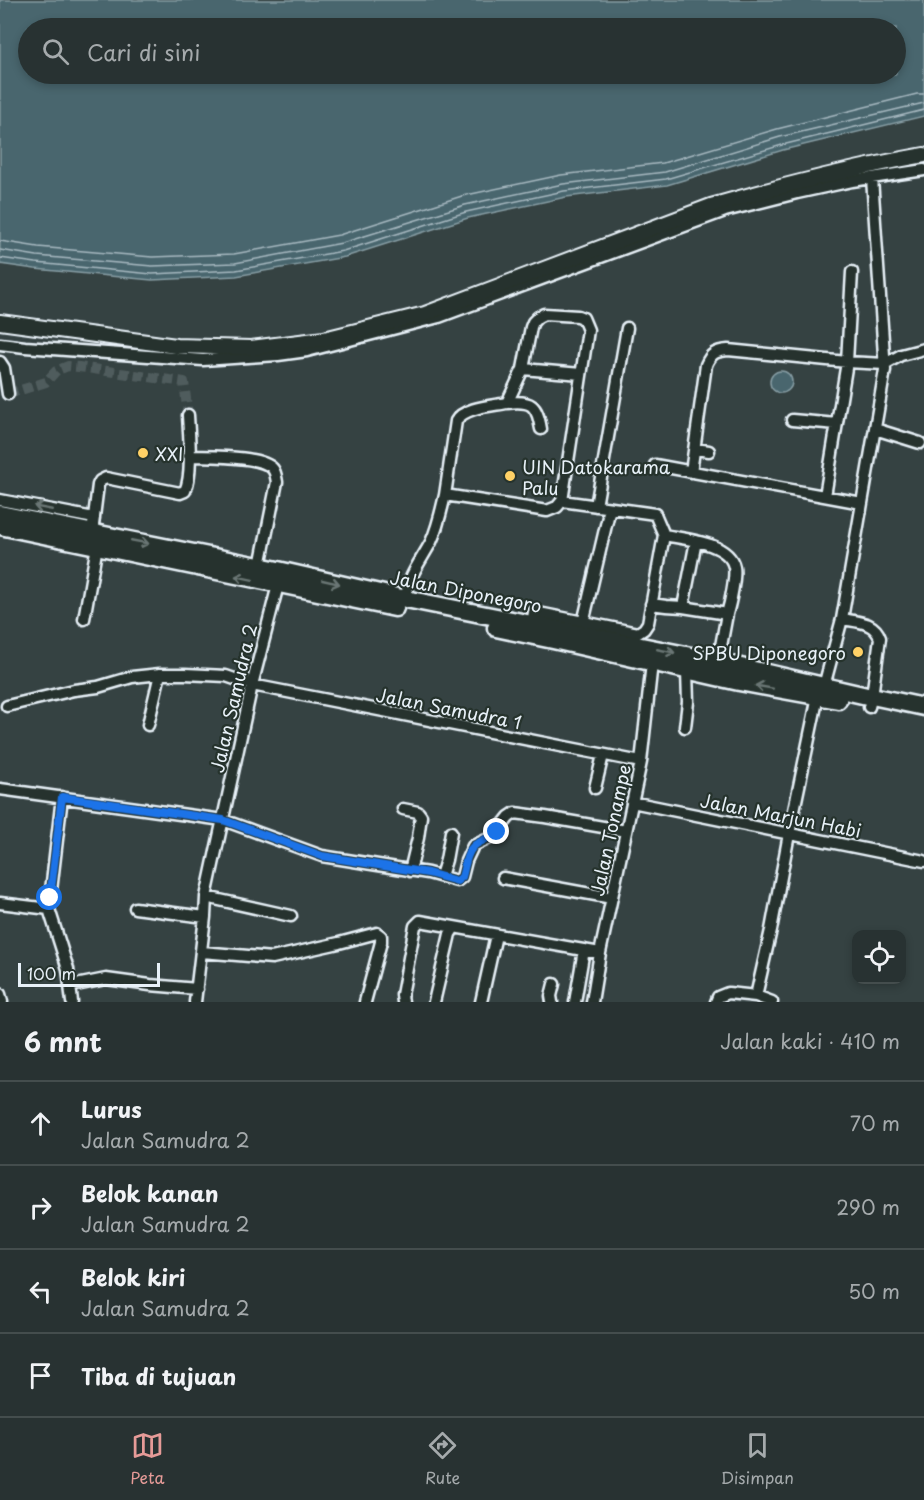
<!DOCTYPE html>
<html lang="id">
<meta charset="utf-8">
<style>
body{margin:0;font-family:"Playpen Sans",sans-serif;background:#343e3e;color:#f1f3f6}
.controls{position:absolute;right:18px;bottom:18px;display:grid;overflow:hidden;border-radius:12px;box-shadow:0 3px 9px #0003}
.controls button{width:54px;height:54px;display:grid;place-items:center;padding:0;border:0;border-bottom:2px solid #444d4d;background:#283232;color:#f1f3f6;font:30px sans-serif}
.scale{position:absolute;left:18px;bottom:15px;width:142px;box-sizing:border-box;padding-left:6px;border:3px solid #e8f1f8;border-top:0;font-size:16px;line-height:21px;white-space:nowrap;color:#e8f1f8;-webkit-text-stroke:4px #26332d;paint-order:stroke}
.stop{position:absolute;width:18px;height:18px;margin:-14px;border:4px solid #1a73e8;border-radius:50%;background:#fff}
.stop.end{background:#1a73e8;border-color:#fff;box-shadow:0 2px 6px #0008}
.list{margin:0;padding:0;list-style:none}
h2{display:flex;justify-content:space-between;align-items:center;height:78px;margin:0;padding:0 24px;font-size:26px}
h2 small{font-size:20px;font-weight:400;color:#a5aaac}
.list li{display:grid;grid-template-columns:39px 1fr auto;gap:18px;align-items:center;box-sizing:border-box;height:84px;padding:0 24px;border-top:2px solid #444d4d}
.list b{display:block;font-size:22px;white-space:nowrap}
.list p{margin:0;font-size:20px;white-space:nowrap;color:#a5aaac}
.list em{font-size:20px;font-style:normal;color:#a5aaac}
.icon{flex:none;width:33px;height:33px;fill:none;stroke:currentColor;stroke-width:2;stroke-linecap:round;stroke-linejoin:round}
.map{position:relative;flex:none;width:924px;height:1002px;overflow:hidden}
.search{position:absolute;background:#283232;box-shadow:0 3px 9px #0003;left:18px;right:18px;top:18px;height:66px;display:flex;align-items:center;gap:15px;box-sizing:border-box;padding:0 21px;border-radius:33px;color:#a5aaac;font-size:22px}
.sheet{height:414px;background:#283232}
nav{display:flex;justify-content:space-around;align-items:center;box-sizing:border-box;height:84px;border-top:2px solid #444d4d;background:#283232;font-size:16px;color:#a5aaac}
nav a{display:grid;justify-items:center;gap:3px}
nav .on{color:#e69b98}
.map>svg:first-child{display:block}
</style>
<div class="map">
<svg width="924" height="1002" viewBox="0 0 924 1002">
<rect width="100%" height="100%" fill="#354242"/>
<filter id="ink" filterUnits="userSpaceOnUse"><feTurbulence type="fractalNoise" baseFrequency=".0167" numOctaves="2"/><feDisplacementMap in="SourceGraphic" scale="12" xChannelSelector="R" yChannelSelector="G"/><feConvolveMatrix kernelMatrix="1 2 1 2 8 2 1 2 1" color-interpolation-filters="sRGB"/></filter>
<g filter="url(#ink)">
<!-- water -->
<path fill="#48666e" stroke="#889ea5" stroke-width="1.5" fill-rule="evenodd" d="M0,0H924V116L783,150L667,185L566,197L468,218L345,257L236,276L152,280L35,269L0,264ZM28,28H896V74H28Z
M770 382a11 11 0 1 1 22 0a11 11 0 1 1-22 0Z"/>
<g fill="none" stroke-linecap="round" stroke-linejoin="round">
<!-- shore -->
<path stroke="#a8b9c1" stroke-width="1.5" d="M0,241L38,247L152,257L234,254L339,235L462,196L561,175L663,163L777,129L917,94H924
M0,250L37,256L152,266L235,263L342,243L465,205L563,184L665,172L780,137L924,103
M0,258L36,263L152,274L236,270L343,251L466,212L564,191L666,179L782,145L924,110"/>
<!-- minor-tunnel -->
<path stroke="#505c5d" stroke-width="10" stroke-dasharray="10 5" stroke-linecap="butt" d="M8,394L46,382L56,371L68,366L79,367L184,382L188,415"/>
<defs>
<path id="minor" d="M0,344L25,347L203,360L278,355L307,351L439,317L725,211L797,193L852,181L924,170
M0,362L4,368L8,394
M523,369L581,374
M507,403C532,400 537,405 541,429
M792,420L837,424
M875,429L920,443
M695,449L709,451
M189,456C208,457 262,455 273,469C276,473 276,478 277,482L260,566
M655,465L862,503
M691,472L706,365C711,353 716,351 728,350L847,362L885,364L901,355L924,349
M825,496L847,362L852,272
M0,500L94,518
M596,506L627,328
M92,533L98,485L100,481L106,478L180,493L185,491C193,475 189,435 188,415
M406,599C407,577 421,561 431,542C438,527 441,512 445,495L547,511L557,507L562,501L588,330L583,318L578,316L544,314L538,317L533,322L531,327L523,369L507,403C492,406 464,407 456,421L445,495
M651,604L666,606L683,607L727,614C730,604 736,577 734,567C729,542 684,539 664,535
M683,607L696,541
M84,619L97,546
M842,619C857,622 874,621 880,638L872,696L869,707
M583,623L610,508
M532,624L534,612L638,633L644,629L648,623L664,535L655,514L562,501
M718,662L727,614
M824,686L842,619L885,370L872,178
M7,706L74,690L98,687L132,677L160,674H185L226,676L252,685L641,762
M148,725L160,674
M685,727L688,702L687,671
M595,788L603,755
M0,789L223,820L322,856L428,873L457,881L462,877L466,861L473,846L490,838L497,832L509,817L515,813L545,817L626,831
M62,797L50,899L49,909L68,969L72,1002
M632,802L924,861
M403,809L418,812L421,816L418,838L410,871
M441,876L446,860L451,832
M503,878L612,898
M206,897L291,916
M0,903L49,909
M135,908L205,917
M202,952L272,958L339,943L377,933L381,936V942L365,1002
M71,986L106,979L150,985L197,989
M0,994L2,1002
M195,1002L205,917L206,897L252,685L278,585
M403,1002L402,995L415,926L420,921L600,953
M434,1002L450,934L454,928
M481,1002L496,935
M552,1002L551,996L554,984
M575,1002L584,950
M592,1002L600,953L641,762L652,663
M716,1002L718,997L728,993L756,996
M772,1002L756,996L771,930L789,834L818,696"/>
<path id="major" d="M0,322L176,346L251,348L324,339L425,314L711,206C781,186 852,168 924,155"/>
<path id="highway" d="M0,514L278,570L406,599L706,659L867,696H872L924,707
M0,526L395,608
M496,628L553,640L739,682L838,700"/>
</defs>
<!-- minor casing -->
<use href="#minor" stroke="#e8f1f8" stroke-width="15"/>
<!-- major casing -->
<use href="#major" stroke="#e8f1f8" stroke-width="18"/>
<!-- highway casing -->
<use href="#highway" stroke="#e8f1f8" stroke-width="21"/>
<!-- minor -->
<use href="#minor" stroke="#26332d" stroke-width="10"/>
<!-- major -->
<use href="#major" stroke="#26332d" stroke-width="14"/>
<!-- highway -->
<use href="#highway" stroke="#26332d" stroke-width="16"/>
</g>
<!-- one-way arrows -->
<defs><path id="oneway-shaft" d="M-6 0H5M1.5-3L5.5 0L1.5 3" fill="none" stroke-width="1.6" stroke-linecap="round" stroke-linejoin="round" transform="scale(1.5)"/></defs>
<g stroke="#6a7674">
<use href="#oneway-shaft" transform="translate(43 508) rotate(-169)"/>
<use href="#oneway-shaft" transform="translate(140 542) rotate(11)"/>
<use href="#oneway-shaft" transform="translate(244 578) rotate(-168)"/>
<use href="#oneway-shaft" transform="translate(331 582) rotate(13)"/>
<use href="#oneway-shaft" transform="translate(666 651) rotate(11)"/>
<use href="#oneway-shaft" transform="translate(764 687) rotate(-170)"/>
</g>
</g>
<g fill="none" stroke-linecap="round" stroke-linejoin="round" filter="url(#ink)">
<!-- route -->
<path stroke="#1a73e8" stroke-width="8" d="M50,898L62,797L223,820L322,856L428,873L457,881L462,877C465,867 466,852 475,845C482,840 490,838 497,832"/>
</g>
<!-- markers -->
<g fill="#ffd166" stroke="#26332d" stroke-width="2">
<circle cx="143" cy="453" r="6"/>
<circle cx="510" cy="476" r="6"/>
<circle cx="858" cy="652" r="6"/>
</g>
<g text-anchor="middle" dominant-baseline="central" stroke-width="4.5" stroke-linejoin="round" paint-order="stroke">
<!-- poi labels -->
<g font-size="18" fill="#e8f1f8" stroke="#26332d" text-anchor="start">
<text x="155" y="453">XXI</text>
<text x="522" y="466">UIN Datokarama<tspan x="522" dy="21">Palu</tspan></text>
<text x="846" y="652" text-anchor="end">SPBU Diponegoro</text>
</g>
<!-- street labels -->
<g font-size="18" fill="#e8f1f8" stroke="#26332d">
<text transform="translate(466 591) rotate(11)">Jalan Diponegoro</text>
<text transform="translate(233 698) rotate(-77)">Jalan Samudra 2</text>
<text transform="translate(449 708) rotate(11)">Jalan Samudra 1</text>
<text transform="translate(781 815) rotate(11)">Jalan Marjun Habi</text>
<text transform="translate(610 830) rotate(-78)">Jalan Tonampe</text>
</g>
</g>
</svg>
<div class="controls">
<button><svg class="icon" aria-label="locate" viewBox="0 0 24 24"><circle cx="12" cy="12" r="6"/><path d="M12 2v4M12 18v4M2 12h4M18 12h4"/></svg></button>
</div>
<div class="scale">100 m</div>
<div class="stop" style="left:50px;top:898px"></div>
<div class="stop end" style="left:497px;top:832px"></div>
<div class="search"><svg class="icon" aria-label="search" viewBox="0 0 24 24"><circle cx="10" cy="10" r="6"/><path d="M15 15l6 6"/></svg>Cari di sini</div>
</div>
<section class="sheet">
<h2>6 mnt<small>Jalan kaki · 410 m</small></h2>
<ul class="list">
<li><svg class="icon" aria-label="ahead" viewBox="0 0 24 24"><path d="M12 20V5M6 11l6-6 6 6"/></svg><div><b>Lurus</b><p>Jalan Samudra 2</p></div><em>70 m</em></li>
<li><svg class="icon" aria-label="right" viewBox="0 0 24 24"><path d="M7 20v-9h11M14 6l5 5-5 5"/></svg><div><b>Belok kanan</b><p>Jalan Samudra 2</p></div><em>290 m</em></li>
<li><svg class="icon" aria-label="left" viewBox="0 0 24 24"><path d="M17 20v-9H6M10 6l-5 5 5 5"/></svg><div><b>Belok kiri</b><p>Jalan Samudra 2</p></div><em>50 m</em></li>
<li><svg class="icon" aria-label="arrive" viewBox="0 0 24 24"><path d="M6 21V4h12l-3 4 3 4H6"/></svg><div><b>Tiba di tujuan</b></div></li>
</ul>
</section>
<nav>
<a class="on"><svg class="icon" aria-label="map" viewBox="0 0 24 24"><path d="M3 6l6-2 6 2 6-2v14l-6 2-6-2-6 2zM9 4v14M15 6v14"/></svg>Peta</a>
<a><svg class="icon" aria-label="directions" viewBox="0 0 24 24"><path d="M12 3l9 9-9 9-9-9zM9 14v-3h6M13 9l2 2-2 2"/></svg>Rute</a>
<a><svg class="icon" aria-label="saved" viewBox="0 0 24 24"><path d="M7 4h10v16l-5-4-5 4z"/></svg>Disimpan</a>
</nav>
